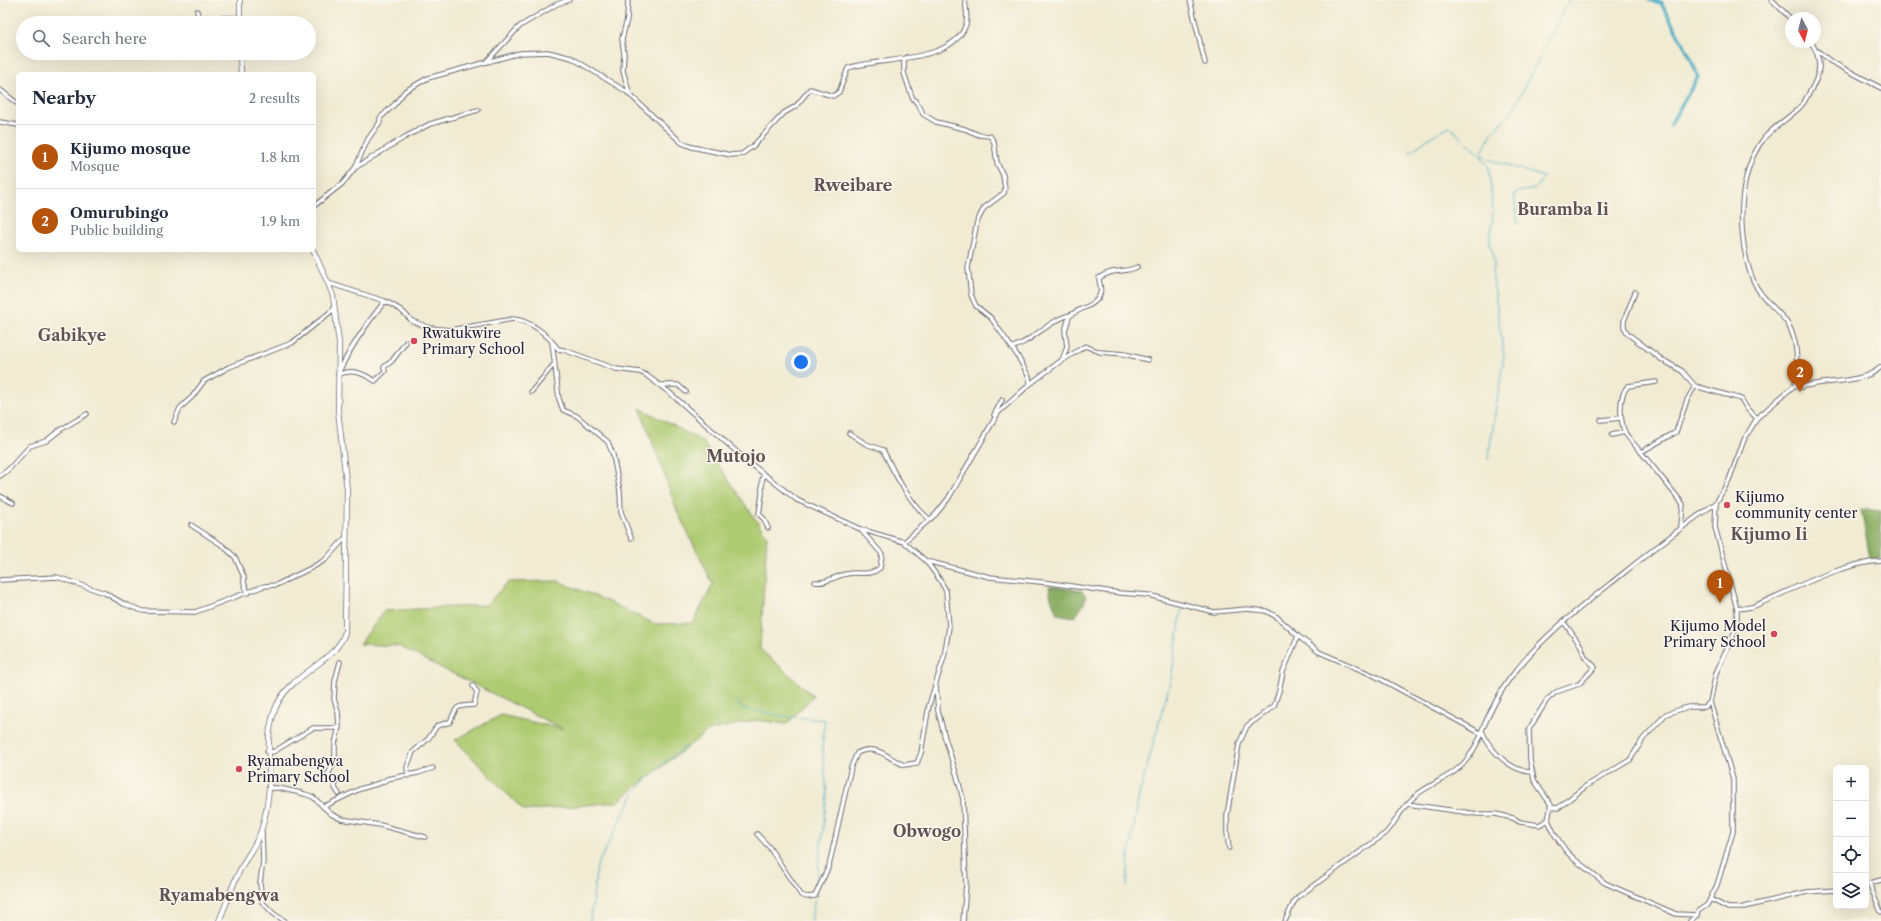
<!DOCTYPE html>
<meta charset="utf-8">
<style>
body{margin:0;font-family:"Libre Caslon Text",serif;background:#f6f6f7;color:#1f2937}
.controls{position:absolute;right:12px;bottom:12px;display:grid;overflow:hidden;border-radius:6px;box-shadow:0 4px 16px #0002}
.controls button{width:36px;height:36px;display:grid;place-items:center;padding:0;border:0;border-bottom:1px solid #e0e1e3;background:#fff;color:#1f2937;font:20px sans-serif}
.compass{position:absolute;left:1785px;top:12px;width:36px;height:36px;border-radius:50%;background:#fff;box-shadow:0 4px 16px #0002;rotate:173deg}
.you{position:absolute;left:801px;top:362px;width:14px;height:14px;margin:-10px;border:3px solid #fff;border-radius:50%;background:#1a73e8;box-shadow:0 0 0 6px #1a73e833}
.badge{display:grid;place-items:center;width:26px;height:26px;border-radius:50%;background:#b45309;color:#fff;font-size:13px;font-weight:700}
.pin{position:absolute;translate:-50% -33px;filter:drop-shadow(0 1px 2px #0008)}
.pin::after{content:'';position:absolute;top:21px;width:14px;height:12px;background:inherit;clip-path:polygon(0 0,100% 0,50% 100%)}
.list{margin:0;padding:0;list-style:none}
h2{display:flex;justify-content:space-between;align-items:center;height:52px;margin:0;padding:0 16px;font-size:17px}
h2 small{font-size:13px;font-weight:400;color:#747a83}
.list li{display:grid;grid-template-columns:26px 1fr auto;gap:12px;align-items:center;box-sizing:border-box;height:64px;padding:0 16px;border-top:1px solid #e0e1e3}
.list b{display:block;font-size:15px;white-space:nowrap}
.list p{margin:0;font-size:13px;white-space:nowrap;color:#747a83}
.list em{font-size:13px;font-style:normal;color:#747a83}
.icon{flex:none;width:22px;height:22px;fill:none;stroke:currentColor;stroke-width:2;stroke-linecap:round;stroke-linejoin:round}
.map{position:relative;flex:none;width:1881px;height:921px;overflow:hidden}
.search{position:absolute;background:#fff;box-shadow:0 4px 16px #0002;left:16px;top:16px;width:300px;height:44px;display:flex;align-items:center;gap:10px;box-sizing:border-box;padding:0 14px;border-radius:22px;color:#747a83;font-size:15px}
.panel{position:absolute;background:#fff;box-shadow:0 4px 16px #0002;left:16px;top:72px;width:300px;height:180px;border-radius:6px}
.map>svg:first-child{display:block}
</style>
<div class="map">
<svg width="1881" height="921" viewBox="0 0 1881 921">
<rect width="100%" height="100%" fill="#fbf7ec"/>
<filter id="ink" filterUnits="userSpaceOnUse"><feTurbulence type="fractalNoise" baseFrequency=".025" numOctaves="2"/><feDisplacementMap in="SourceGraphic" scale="8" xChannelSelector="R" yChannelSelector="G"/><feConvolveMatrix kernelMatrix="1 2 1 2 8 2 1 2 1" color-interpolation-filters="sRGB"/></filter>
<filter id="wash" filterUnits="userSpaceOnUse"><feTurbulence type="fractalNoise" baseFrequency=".012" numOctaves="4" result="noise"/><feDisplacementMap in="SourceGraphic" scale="16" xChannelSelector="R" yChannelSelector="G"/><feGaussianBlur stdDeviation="0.9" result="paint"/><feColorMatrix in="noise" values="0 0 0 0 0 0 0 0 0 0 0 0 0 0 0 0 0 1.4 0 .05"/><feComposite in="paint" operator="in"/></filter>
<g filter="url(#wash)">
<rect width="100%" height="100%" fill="#f1ebd3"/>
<!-- green -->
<path fill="#afcb72" stroke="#687656" d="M640,408L702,441L767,536L760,649L813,696L787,724L756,720L708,731L617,802L524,811L455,740L501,715L563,729L398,646L360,644L384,611L486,605L508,582L558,581L607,601L655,624L693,623L713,584L678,513Z"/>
<!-- forest -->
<path fill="#8baf64" stroke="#566850" d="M1861,509L1881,511V559L1870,558Z
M1049,586L1082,591L1086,596L1084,604L1075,617L1057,614C1053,602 1050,599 1049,586Z"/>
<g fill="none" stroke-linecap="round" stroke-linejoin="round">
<!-- stream -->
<path stroke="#42abc2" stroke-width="1" d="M1409,153L1429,138L1449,126L1481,156L1489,168L1493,213L1490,242L1494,262L1492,272L1504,356L1488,459
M1518,224L1514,195L1518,192L1535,189L1544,177L1488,159L1481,154L1492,133L1512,111L1569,0
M737,700L741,708L782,716L825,720L822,746L827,796L815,893
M1127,886L1129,856L1139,795L1171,679L1182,608
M590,921L597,866L635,792L665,762L686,746
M811,921L815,898"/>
<!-- canal -->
<path stroke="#42abc2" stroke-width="3.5" d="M1649,0L1661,3L1691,58L1698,77L1670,125"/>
</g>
</g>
<g filter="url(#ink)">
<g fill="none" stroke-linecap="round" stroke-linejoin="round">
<defs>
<path id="minor" d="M628,0L627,19L622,39L624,54L623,71L630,95
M1190,0L1205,63
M1772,0L1791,19
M197,11L198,16L200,18H240
M1818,51L1830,61L1881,88
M486,62L520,26L557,4L569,0
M0,90L18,104
M0,122L18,125
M355,168L368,139L380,122V118L395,104L405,91L428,78L520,53L548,52L572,58L627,92L682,143L692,147L731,155L742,154L753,146L784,113L796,106L810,89L833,96L839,92L848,68C879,57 954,64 966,24C968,17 966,8 965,0
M314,206L343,183L355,168L405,137L430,124L478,110
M328,283L385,301L401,310L412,321L430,328L450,330L513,319C530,320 548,335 558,349L564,350L616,369L640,372L646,375L670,393L746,460L797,500L860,529L904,542L926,561L990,577L1050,583L1120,593L1148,595L1214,612L1247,609L1266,611L1277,617L1298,636L1319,652L1375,676L1482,734
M1635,292L1624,321V327L1628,334L1661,359L1682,371L1695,386L1741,399L1748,410L1757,418
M552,342L559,399L563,410L577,416L608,442L613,455L620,491L621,512L631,538
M1011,347C1025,347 1050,319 1070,315
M1063,360L1085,346L1100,352L1125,354L1148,360
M339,372C350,348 368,322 385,301
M338,375C351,368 363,373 375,381L385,371L384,367L392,361L406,342
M1656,382L1628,386C1618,396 1620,420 1625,433C1627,436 1638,449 1641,452L1676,432L1687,400L1695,386
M1030,384L1062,360L1067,347L1065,331L1069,317C1077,308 1096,307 1100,294C1102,289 1099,283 1099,278C1112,268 1127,273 1137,267
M660,385H678L686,392
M1795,385L1801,387C1824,380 1863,384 1881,367
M531,392L555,363
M996,416L994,415L1002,400
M1601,420L1621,418
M174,422L180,408L192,397L204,381L229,367L292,343L334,309
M849,433L866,444L883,450C895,475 909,502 930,520
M1612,435L1625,432
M1641,452L1683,504L1681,527
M764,474L762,480V494L759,514L764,519L768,528
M0,476L9,469L30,446L46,441L60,430L87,414
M0,496L13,503
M191,525L222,545L235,557L244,577V583L248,593
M904,542L936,514L948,499L998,413L1030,384L1029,377L1017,355L991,318L976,306L971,295L968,268L977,222L984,208L1004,193L1005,189L1003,175L997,163L994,142L990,136L979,135L965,129L936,122L923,114L920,107L912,97L904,73V61L907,57
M0,580L57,577L105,593L124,604L143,611L195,612L264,586L276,585L311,568L325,560L346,537
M815,582C826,584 835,576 846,574C860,571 868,577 880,568L882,554L860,529
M1737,609L1752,607C1790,591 1840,563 1881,561
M936,686L938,711L945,738L957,776L963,799L966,885L963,921
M1483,733C1490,751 1512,772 1532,772
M267,751L273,752L313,728H339
M408,776L407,767L413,752L428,739L437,726L450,722C457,705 456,706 474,705L477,692L473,686
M269,788H279L305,794L313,797L331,814L341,819L380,825L425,837
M339,794L335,788V779L328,774L335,762V744L339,727L338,712L334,699L335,681L340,662
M1407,804L1478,814H1496L1513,818L1520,822L1539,825L1548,820L1551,805L1534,780L1530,760L1529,729L1547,700L1556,692L1579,684L1595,667L1585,657L1581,646L1563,621
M323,807L360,789L383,782L387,779L418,773L433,768
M1550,807L1558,808L1586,786L1630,760L1643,739L1666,714L1688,707H1705L1710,702
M1548,820L1555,835L1566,851L1574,859L1605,883L1676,914L1697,915
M262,832L263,861L260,883L262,902L274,914L285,921
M757,834L769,847L801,895L807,897L815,896L829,866L851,767L857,753C875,743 888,758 904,765L917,763L921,753L929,705L944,657L949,627L946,591L940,580L926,561
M1229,848L1227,833V815L1239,744L1247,726L1274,706L1279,691L1283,672L1298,636
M1869,883L1881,912
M1866,884L1881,880
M1710,899L1728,908H1740L1807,892L1836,890
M1285,921L1294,902L1299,896L1386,833C1396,822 1402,807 1414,797C1426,786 1442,781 1455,771C1468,762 1475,747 1482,734V730C1490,712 1499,692 1511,677C1541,637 1581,607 1620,576C1651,551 1683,526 1716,503
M1690,921L1697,915L1698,911L1707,905L1717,885L1733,832V779L1710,702L1716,673L1737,627V609L1715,527L1716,503L1729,480L1744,440L1757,418L1795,385C1798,364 1799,338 1785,320C1776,309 1765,301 1757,288C1741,259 1738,210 1746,178C1749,164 1756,148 1765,137C1775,126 1789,118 1800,107C1803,104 1806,99 1808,95C1820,76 1824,62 1811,42"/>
<path id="tertiary" d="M240,0V23
M240,53L241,74
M219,921C227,903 232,885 241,868C248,854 260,840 263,824C266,813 268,800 269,788C271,759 264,737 276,707C290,673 337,662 345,632L347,490L338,410L339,343L333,296L328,283L313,250"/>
</defs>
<!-- minor casing -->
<use href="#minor" stroke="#6a6870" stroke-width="5.5"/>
<!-- tertiary casing -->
<use href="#tertiary" stroke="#6a6870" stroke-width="6"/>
<!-- minor -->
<use href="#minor" stroke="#fff" stroke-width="3.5"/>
<!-- tertiary -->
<use href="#tertiary" stroke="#fff" stroke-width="4.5"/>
</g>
</g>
<!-- markers -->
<g fill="#d1495b" stroke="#fbf7ec" stroke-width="1.5">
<circle cx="414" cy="341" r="4"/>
<circle cx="1727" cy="505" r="4"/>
<circle cx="1774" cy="634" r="4"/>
<circle cx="239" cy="769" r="4"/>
</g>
<g text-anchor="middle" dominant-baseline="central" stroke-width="3" stroke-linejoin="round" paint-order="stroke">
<!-- poi labels -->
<g font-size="14" fill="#22223b" stroke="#fbf7ec" text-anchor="start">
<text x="422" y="333">Rwatukwire<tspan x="422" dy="16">Primary School</tspan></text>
<text x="1735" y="497">Kijumo<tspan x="1735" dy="16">community center</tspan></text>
<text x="1766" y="626" text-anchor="end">Kijumo Model<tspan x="1766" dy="16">Primary School</tspan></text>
<text x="247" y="761">Ryamabengwa<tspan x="247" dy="16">Primary School</tspan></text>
</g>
<!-- quarter labels -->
<g font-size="16" font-weight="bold" fill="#605255" stroke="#fbf7ec">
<text x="853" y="185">Rweibare</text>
<text x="1563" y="209">Buramba Ii</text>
<text x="72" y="335">Gabikye</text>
<text x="736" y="456">Mutojo</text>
<text x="1769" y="534">Kijumo Ii</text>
<text x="927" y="831">Obwogo</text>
<text x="219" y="895">Ryamabengwa</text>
</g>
</g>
</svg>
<div class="controls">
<button>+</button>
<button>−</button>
<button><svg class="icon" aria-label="locate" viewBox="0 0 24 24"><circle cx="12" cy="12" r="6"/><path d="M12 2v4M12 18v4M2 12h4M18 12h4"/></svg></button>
<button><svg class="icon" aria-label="layers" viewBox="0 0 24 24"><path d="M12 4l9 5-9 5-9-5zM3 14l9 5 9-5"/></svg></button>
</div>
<svg class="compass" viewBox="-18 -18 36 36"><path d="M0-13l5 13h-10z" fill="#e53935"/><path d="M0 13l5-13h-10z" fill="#747a83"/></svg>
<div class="you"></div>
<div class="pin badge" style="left:1720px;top:603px">1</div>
<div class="pin badge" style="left:1800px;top:392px">2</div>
<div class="search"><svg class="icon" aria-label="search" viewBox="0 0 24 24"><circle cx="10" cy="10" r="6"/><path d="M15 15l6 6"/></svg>Search here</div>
<section class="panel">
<h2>Nearby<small>2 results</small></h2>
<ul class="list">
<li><span class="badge">1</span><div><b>Kijumo mosque</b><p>Mosque</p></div><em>1.8 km</em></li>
<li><span class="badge">2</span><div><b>Omurubingo</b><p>Public building</p></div><em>1.9 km</em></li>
</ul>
</section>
</div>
